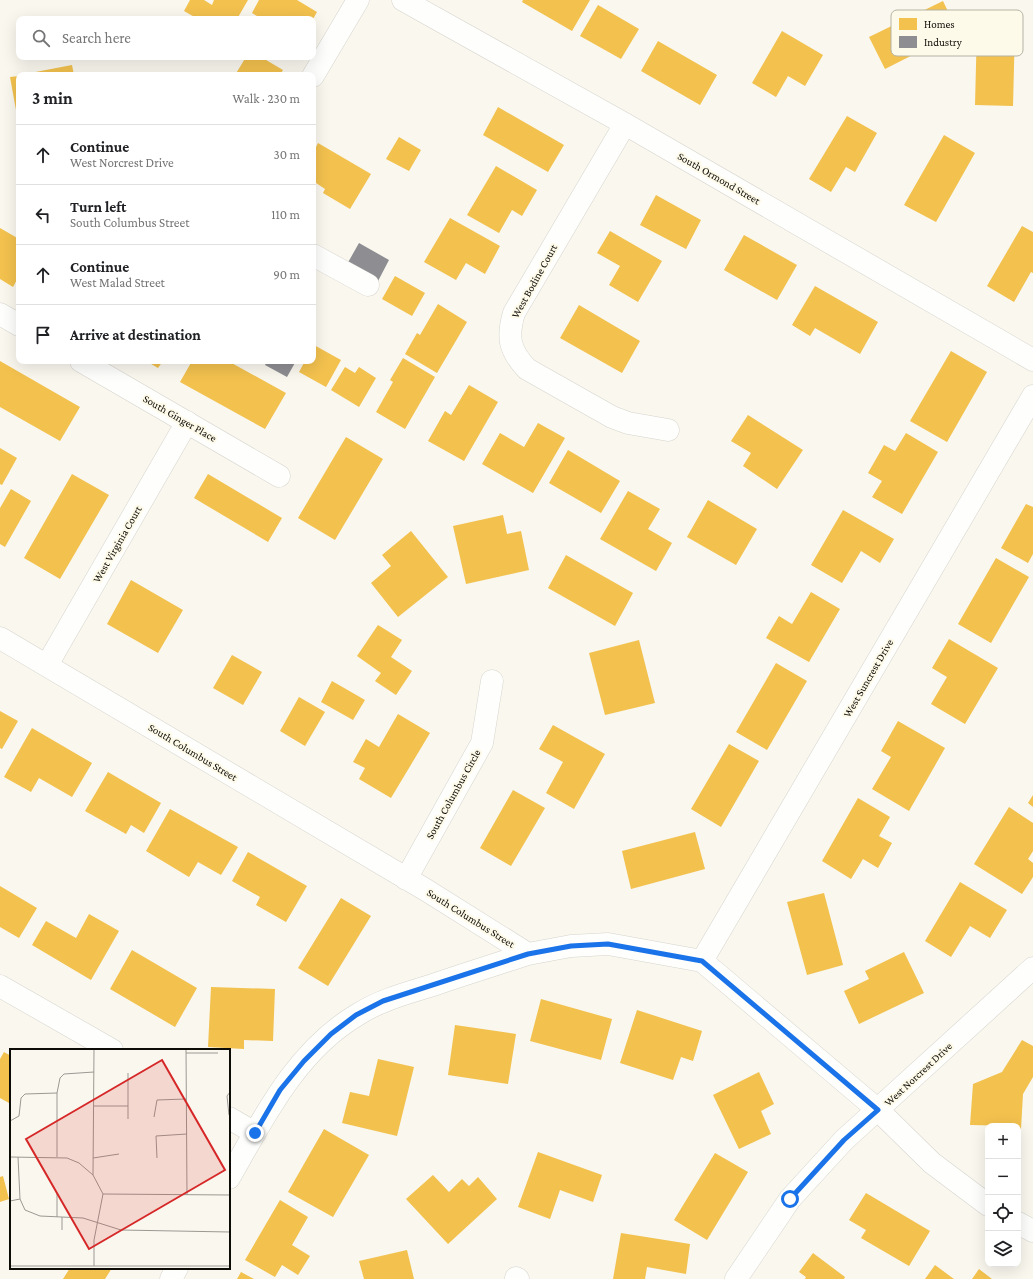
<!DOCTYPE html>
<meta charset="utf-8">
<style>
body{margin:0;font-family:"Crimson Pro",serif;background:#f6f6f6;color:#202124}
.controls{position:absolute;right:12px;bottom:12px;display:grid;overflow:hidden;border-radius:8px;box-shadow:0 4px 16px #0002}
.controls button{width:36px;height:36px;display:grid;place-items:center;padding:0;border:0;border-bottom:1px solid #e0e0e0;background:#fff;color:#202124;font:20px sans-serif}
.stop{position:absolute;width:12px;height:12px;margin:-9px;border:3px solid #1a73e8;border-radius:50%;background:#fff}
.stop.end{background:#1a73e8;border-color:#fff;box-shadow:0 1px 4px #0008}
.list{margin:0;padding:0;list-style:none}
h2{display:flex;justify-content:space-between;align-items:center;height:52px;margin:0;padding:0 16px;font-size:17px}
h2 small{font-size:13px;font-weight:400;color:#757577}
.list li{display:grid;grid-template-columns:26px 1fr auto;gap:12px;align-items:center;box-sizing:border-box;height:60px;padding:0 16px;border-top:1px solid #e0e0e0}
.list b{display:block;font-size:15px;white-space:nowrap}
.list p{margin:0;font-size:13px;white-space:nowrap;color:#757577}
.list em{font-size:13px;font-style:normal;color:#757577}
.icon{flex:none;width:22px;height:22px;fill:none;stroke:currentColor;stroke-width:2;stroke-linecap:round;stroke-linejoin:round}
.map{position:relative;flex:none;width:1033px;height:1279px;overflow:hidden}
.search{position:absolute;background:#fff;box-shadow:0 4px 16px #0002;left:16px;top:16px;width:300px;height:44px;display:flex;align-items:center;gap:10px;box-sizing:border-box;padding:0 14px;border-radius:8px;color:#757577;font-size:15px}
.panel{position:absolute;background:#fff;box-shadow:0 4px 16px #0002;left:16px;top:72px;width:300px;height:292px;border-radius:8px}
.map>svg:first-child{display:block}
</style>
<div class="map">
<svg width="1033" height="1279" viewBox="0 0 1033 1279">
<rect width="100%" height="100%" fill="#f9f7ee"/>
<!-- homes -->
<path fill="#f2c14e" d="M190,0H204L212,5L214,0H248L237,19H198L184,11Z
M259,0H297L317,12L313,19H262L252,13Z
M523,0H590L572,31L522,2Z
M943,1L958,32L885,69L869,37Z
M598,5L639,29L621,59L580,36Z
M977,26L1015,27L1013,106L975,105Z
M782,31L823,55L805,86L788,76L776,97L752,83Z
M658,41L717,75L700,105L641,71Z
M246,57H261L283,70L280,75H235Z
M72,65L74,75H26L25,74Z
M19,76V121H18L10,77Z
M498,107L564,145L548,172L483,135Z
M847,116L877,133L855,172L846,167L831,192L809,179Z
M944,135L975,153L936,222L904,205Z
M399,137L421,150L409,171L386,159Z
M318,143L371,174L350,209L323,193L325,189L313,181V153Z
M496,166L537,190L522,216L512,210L499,233L467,215Z
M656,195L701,220L686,249L640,225Z
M450,218L500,246L485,274L466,263L456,280L424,262Z
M1022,226L1033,232V273L1031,272L1014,302L987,286Z
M0,228L19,239V276L13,287L0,279Z
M610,231L662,261L638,302L609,285L620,266L597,253Z
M744,235L797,265L777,300L724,270Z
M395,276L425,293L412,316L382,299Z
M815,286L878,322L860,354L815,328L810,336L792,325Z
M438,304L467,322L437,373L405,354L417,333L420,335Z
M579,305L640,341L622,373L560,338Z
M314,345L341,360L326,387L299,372L305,361H313Z
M951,351L987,372L947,442L910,421Z
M403,358L435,377L405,429L376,412L393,382L390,380Z
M0,361L80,407L60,441L0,407Z
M146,361H163L158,368Z
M192,361H228L286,393L265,429L180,382Z
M345,367L355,373L359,367L376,378L359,407L331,390Z
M469,385L498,402L464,461L428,441L445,411L451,415Z
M748,415L803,450L777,489L743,466L751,453L731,441Z
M538,423L565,438L533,493L482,464L500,433L524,447Z
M906,433L938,452L902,514L872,497L882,481L868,473L884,445L895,451Z
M346,437L383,459L335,540L298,518Z
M0,448L17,458L2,485L0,484Z
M568,450L620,481L601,513L549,483Z
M72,474L109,495L60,579L24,558Z
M208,474L282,518L268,542L194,498Z
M11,489L31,501L5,547L0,544V508Z
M628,491L660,509L648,529L672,543L656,571L600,539Z
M708,500L757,529L736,565L687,537Z
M1026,504L1033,507V554L1028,563L1001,548Z
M843,510L894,539L880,563L861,551L842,583L811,565Z
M503,515L507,534L521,531L529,570L466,584L453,526Z
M411,531L448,577L398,617L371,583L391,566L382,555Z
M566,555L633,593L615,626L548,588Z
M996,558L1029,577L991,643L958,624Z
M131,580L183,610L158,653L107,624Z
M811,592L840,609L809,662L766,638L779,616L792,624Z
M378,625L402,640L391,657L412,671L396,695L375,681L381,673L357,656Z
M949,639L998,668L965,724L931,704L947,677L932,668Z
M639,640L655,703L605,715L589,653Z
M232,655L262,672L243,705L213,688Z
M776,663L807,681L767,750L736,732Z
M332,681L365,700L353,720L321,702Z
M299,697L325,712L305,746L280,731Z
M0,711L18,721L2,749L0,748Z
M398,714L430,733L391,798L359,779L365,768L353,762L366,739L379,747Z
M898,721L945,748L909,811L872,789L891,757L881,751Z
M553,725L605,754L574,809L546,793L563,762L539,749Z
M32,728L92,763L72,797L39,778L31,792L4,777Z
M729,744L759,761L721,827L691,809Z
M108,772L161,803L144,833L131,825L126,834L85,811Z
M513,790L545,808L511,866L480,848Z
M1033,795V807L1028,803Z
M858,798L890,817L879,836L892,843L878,868L863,859L851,879L822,861Z
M1009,807L1033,823V851L1028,859L1033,863V877L1022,894L974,864Z
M170,809L238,847L221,875L198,862L189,877L146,851Z
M695,832L705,869L631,889L622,851Z
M248,852L307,886L286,922L256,905L260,897L232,881Z
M960,882L1007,910L990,938L970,926L951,957L925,941Z
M0,886L37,908L19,938L0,927Z
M824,893L843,965L807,975L787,902Z
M341,898L371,916L328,986L298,968Z
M89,914L119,931L91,980L32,945L46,921L76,938Z
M132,950L197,988L175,1027L110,989Z
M904,952L924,993L859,1024L844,991L869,979L865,971Z
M211,987L275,989L273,1041L244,1040V1049L208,1047Z
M541,999L612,1019L601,1060L530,1041Z
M637,1010L702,1031L693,1061L681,1057L673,1080L620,1063Z
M455,1025L516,1034L508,1084L448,1075Z
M1022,1040L1033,1046V1077L1023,1094L1021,1129H1018V1126L970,1125L973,1084L1002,1072Z
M4,1052L11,1056V1100L9,1103L0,1098V1059Z
M378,1059L414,1067L397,1136L342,1123L350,1092L369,1096Z
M759,1072L774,1104L761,1111L771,1134L739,1149L713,1095Z
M324,1129L369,1155L333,1217L288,1192Z
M538,1152L602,1175L593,1202L560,1190L550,1219L518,1207Z
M715,1153L748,1172L707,1240L674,1220Z
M433,1175L449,1192L462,1179L469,1186L478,1177L497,1199L448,1244L406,1199Z
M3,1176L9,1199L0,1202V1177Z
M866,1193L930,1231L909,1266L861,1238L866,1230L849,1220Z
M280,1200L308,1217L292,1245L310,1256L298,1275L282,1265L275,1277L245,1260Z
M621,1233L690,1244L686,1274L647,1267L645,1279H613Z
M407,1250L414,1279H364L359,1261Z
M813,1253L845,1277L844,1279H805L806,1277L799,1272Z
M935,1265L954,1279H925Z
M70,1268H112L105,1279H63Z
M979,1269L992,1279H972Z
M241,1272L254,1279H237Z"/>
<!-- industry -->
<path fill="#8d8d92" d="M359,243L389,260L377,283L346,266Z
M267,361H296L287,377L265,365Z"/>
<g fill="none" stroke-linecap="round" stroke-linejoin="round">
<defs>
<path id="minor" d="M403,0L625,124L1033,360
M313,76L358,0
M625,124L514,313C507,337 509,350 527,369L612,417L628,423L668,430
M313,255L368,285
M0,314L19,325
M81,361L279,476
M0,638L426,890L528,954L571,946L608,944L702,961L878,1110L932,1163L988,1205
M47,665L187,422
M406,879L482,743L492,681
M702,961L1033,396
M0,986L112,1050
M229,1118L255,1133
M229,1178C263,1119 296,1051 357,1015C380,1000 407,993 433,985C465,974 497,964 528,954
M1018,1223L1033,1231
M516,1278L518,1279
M171,1279L177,1268
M736,1279L790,1199L844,1140L1033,968"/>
</defs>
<!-- minor casing -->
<use href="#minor" stroke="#d6d4cd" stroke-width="23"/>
<!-- minor -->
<use href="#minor" stroke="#fefefc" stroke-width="22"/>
</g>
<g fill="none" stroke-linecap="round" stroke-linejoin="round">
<!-- route -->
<path stroke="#1a73e8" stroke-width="5" d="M255,1133L280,1090L304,1061L331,1034L356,1015L383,1001L528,954L571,946L608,944L702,961L878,1110L844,1140L790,1199"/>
</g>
<g text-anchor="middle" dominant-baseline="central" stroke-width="4" stroke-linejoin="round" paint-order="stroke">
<!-- street labels -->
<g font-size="11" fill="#0e0c07" stroke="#fefae9">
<text transform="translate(719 178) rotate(30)">South Ormond Street</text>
<text transform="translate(534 281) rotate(-61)">West Bodine Court</text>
<text transform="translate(180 418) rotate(30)">South Ginger Place</text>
<text transform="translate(117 544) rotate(-60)">West Virginia Court</text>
<text transform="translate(868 678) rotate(-60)">West Suncrest Drive</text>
<text transform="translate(193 752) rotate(31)">South Columbus Street</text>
<text transform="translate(453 794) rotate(-61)">South Columbus Circle</text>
<text transform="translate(471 918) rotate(32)">South Columbus Street</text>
<text transform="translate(918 1074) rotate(-43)">West Norcrest Drive</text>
</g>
</g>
<!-- overview -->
<g transform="translate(10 1049)">
<rect width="220" height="220" fill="#f9f7ee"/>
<path fill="none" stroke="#9b9992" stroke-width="1" d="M84,0L83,126L93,145L84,191V217M176,0L177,146M176,4H208M84,57H118M219,66L217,47L220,43M144,68L147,51L176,50M118,70V24M0,72L9,67L11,49L15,45L47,44L50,29L54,25L84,23M0,108L57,109L69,114L83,126M8,108L10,150M47,108V44M83,109L109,105M147,109L146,87L177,85M93,145L220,146M0,152L10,150L15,161L30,167L73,169L111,181L220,183M47,168V145M52,181V168M0,217H220"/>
<path fill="#d62828" fill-opacity="0.15" stroke="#d62828" stroke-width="2" d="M152,11L215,121L79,200L16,90Z"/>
<rect width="220" height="220" fill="none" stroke="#0e0c07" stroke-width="2"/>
</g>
<!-- legend -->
<rect x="891" y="10" width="132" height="46" rx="6" fill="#fefae9" stroke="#b6b3a5" stroke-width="1"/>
<rect x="899" y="18" width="18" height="12" fill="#f2c14e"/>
<rect x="899" y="36" width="18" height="12" fill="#8d8d92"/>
<g font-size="11" fill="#0e0c07">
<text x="924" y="28">Homes</text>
<text x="924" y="46">Industry</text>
</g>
</svg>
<div class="controls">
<button>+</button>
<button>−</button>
<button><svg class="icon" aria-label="locate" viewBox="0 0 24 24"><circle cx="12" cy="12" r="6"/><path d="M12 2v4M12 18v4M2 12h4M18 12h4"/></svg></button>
<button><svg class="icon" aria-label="layers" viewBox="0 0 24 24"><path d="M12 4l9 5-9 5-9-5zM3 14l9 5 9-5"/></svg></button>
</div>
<div class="stop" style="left:790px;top:1199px"></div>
<div class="stop end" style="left:255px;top:1133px"></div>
<div class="search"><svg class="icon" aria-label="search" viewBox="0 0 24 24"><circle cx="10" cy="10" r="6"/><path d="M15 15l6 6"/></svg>Search here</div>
<section class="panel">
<h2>3 min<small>Walk · 230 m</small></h2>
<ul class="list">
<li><svg class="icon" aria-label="ahead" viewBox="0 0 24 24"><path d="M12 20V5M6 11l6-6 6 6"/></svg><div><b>Continue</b><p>West Norcrest Drive</p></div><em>30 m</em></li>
<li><svg class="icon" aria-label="left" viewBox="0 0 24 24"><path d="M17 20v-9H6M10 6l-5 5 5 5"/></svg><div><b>Turn left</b><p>South Columbus Street</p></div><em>110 m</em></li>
<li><svg class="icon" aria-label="ahead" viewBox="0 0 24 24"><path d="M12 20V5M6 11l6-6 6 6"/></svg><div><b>Continue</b><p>West Malad Street</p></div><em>90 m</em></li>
<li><svg class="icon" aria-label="arrive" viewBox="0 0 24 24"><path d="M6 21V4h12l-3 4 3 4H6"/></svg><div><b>Arrive at destination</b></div></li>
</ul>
</section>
</div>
